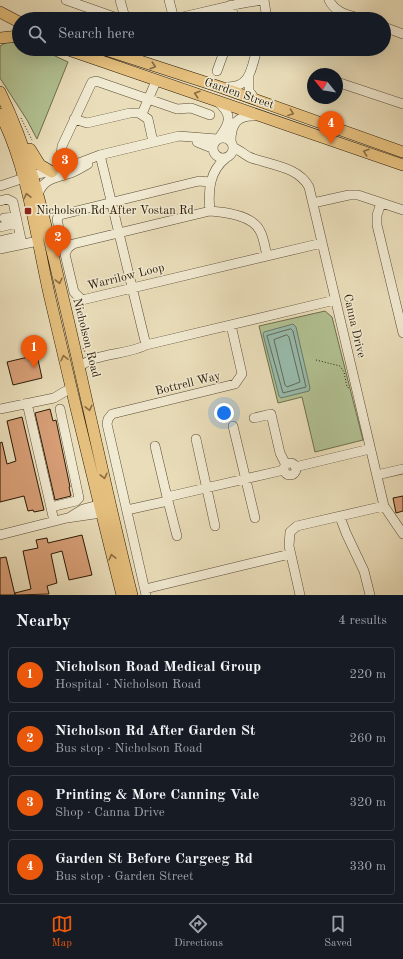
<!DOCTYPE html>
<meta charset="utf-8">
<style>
body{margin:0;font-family:"Old Standard TT",serif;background:#20242c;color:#f1f3f6}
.compass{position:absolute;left:307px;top:68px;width:36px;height:36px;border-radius:50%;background:#171b24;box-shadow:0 4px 16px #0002;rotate:300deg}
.you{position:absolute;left:224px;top:413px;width:14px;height:14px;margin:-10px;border:3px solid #fff;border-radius:50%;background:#1a73e8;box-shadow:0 0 0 6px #1a73e833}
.badge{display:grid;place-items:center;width:26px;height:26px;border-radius:50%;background:#ea580c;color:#fff;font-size:13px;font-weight:700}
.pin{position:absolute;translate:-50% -33px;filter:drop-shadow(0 1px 2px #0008)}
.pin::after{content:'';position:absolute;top:21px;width:14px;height:12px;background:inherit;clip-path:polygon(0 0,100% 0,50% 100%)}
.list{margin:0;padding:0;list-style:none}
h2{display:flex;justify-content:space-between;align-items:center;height:52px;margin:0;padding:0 16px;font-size:17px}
h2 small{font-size:13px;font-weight:400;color:#9ea1a6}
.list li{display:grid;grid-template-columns:26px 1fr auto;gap:12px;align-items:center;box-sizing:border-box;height:56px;margin:0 8px 8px;padding:0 8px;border:1px solid #363941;border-radius:4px}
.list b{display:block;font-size:15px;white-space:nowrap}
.list p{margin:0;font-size:13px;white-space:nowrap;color:#9ea1a6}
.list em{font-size:13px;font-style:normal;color:#9ea1a6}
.icon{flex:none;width:22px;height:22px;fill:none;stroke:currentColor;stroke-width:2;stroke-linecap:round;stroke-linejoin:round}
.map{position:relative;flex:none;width:403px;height:595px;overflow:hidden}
.search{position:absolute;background:#171b24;box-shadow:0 4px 16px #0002;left:12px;right:12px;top:12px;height:44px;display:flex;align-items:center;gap:10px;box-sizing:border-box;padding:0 14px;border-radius:22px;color:#9ea1a6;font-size:15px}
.sheet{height:308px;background:#171b24}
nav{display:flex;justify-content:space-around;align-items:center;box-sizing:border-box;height:56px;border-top:1px solid #363941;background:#171b24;font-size:11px;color:#9ea1a6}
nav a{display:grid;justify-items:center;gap:2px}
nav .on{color:#ea580c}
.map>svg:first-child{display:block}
</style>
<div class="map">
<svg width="403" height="595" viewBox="0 0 403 595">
<rect width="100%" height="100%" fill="#eadeba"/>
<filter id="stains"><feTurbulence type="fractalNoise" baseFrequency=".005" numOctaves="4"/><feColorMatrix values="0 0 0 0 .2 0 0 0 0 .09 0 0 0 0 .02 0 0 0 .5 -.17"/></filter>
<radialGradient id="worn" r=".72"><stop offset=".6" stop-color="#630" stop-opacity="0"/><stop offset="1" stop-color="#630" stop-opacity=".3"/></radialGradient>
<!-- green -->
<path fill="#b2c293" stroke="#6e6e4d" d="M7,42H19V49H40L68,62L37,139L27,120L0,78V46Z
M325,311L332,317L363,440L315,452L302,397L278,403L259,326Z"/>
<!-- water -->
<path fill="#98bcad" stroke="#6c7b6b" d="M293,324L296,327L310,388L309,391L281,398L279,396L263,334L264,332Z"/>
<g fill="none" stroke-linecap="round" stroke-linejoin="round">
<!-- shore -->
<path stroke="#616b5a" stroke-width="1" d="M291,329L293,331L306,387L283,393L267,336Z
M287,335L289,337L300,382L287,387L285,385L274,340Z"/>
</g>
<!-- building -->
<path fill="#d89f77" stroke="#2a1a07" d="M37,355L42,378L13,385L7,362Z
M50,409L53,421L56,420L70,487H69L71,496L55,500L35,413Z
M22,417L44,510L34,512L33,510L28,511L24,496L0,502V443L2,442L7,464L16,461L7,421Z
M403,496V511L396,513L393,498Z
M82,535L92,575L69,580L62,551L51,554L57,583L47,586L49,594L16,595L15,593L31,589L23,551L38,548L36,540L47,538L48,543Z
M6,557L15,595H0V558Z"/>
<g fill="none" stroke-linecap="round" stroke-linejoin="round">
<defs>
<path id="minor" d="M66,0L120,19
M120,0L124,14L123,19
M169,0L174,19
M264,0L267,19
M329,0C335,13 349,15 362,19
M231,5L234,19
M174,19L238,4L262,0
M384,27L403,34
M217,71L225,49
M249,75V91L255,99
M337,82L403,104
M226,87C251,88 251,69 257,49
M218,102C233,115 230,123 219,138
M142,114L156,81
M74,119L87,123L130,113H139L148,119L153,142
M213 148a10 10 0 1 1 20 0a10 10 0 1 1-20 0Z
M231,141C231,123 238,115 255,116
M197,142L212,148
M233,147C239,150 244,154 249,157C269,165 298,166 309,187L384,506L403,534
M101,159L146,345
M66,168L61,155L62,146L92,82L96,81L177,109L191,108L210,115
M0,186L33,175L66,168L100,155L179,136L217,139
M38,195C43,178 56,178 71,173C77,171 82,167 88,164
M0,201L7,199L13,202L22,244
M313,203L349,195H358L403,210
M381,203L377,215V225L403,333
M210,211C208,192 209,171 226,158
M4,218L16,217
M0,227L17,223
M0,241L20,236
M68,248L61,239L57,219L60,215L199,181L210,182
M0,249L38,241
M267,256C265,248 264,238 260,231C253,216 226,212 210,211L73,244L68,248L65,254L74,292L82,300L322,243
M80,367C93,353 128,355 146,345L335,300
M27,403L54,521
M0,409L54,398L71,388
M254,418L271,414L280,453L286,465
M233,426L255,518
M196,439L215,526
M155,446L167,497
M284 469a6 6 0 1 1 12 0a6 6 0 1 1-12 0Z
M295,467L370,449
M377,475L403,469
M51,507L76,501L79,498L60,409
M127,510L168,501
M70,517L83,509L106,503
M340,517L346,533L364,571L370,595
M0,535L67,518L108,512
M177,536L167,497L284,470
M145,589L290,554
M146,595L107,424L108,419L112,414L235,384L242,374L231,325
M300,595L289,546L290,532L297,526L384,506"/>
<path id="major" d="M0,12L19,22
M0,38L19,36
M66,49L403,165
M103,49L220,87L403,152
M0,92C31,155 44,217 60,285C85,388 106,492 132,595
M0,114C27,164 37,242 50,298C73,397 97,496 122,595
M30,149L40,165L52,172"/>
</defs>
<!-- minor casing -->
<use href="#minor" stroke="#5a4b34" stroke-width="10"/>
<!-- major casing -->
<use href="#major" stroke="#2a1a07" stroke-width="12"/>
<!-- path -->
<path stroke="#2a1a07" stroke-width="1" stroke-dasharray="1 2" stroke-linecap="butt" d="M52,49L58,51
M21,118L32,140
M83,348L86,354
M316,360L340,366L344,372L347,387L349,388"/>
<!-- minor -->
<use href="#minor" stroke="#f1ead2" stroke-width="9"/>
<!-- major -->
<use href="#major" stroke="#e5bf7d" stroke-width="11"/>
</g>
<!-- one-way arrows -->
<defs><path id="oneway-chevron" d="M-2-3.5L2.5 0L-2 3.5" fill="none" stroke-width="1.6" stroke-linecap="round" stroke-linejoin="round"/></defs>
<g stroke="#886c42">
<use href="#oneway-chevron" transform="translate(153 66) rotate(18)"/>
<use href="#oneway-chevron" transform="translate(197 94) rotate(-163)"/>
<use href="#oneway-chevron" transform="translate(291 113) rotate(20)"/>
<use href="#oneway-chevron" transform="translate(366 152) rotate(-161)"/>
<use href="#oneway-chevron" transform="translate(27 196) rotate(-103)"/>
<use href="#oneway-chevron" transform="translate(59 281) rotate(77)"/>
<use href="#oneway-chevron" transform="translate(64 358) rotate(-103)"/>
<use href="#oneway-chevron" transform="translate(89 408) rotate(77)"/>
<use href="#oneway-chevron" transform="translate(104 476) rotate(77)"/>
<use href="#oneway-chevron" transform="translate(112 557) rotate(-104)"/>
</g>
<!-- markers -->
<rect fill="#8f2418" stroke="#f1ead2" stroke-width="1.5" x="24" y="207" width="8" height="8" rx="2"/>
<g text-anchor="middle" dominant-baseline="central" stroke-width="3" stroke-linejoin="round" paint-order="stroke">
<!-- street labels -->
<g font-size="12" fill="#2a1a07" stroke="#f1ead2">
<text transform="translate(239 94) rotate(19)">Garden Street</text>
<text transform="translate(126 277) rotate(-14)">Warrilow Loop</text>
<text transform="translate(354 326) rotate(77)">Canna Drive</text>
<text transform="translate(86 338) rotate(76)">Nicholson Road</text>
<text transform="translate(188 384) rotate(-14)">Bottrell Way</text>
</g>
<!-- poi labels -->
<g font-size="12" fill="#2a1a07" stroke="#f1ead2" text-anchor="start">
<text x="36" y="211">Nicholson Rd After Vostan Rd</text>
</g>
</g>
<rect width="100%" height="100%" filter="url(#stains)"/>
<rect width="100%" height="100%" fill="url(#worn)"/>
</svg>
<svg class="compass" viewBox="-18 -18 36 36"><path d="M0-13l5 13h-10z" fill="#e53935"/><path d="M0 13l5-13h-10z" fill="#9ea1a6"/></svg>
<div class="you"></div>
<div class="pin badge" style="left:34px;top:368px">1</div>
<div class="pin badge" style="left:58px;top:258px">2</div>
<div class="pin badge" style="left:65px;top:181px">3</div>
<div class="pin badge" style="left:331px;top:144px">4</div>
<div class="search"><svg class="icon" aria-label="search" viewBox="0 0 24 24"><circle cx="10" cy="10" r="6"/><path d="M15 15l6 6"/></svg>Search here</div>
</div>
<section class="sheet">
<h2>Nearby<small>4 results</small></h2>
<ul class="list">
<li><span class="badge">1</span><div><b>Nicholson Road Medical Group</b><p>Hospital · Nicholson Road</p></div><em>220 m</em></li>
<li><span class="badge">2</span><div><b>Nicholson Rd After Garden St</b><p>Bus stop · Nicholson Road</p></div><em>260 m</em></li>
<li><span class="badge">3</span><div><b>Printing &amp; More Canning Vale</b><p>Shop · Canna Drive</p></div><em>320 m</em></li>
<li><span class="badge">4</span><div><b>Garden St Before Cargeeg Rd</b><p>Bus stop · Garden Street</p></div><em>330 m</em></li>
</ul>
</section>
<nav>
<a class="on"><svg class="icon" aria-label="map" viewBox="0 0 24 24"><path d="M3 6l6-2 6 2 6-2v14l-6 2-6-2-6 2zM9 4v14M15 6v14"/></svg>Map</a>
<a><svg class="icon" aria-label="directions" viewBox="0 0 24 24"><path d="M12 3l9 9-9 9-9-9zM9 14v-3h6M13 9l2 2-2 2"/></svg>Directions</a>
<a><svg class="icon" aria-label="saved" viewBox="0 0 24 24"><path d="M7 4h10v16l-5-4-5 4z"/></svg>Saved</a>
</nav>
